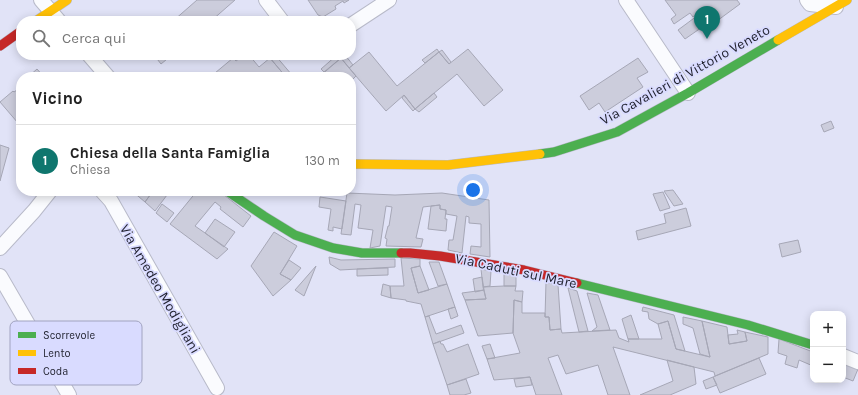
<!DOCTYPE html>
<html lang="it">
<meta charset="utf-8">
<style>
body{margin:0;font-family:Karla,sans-serif;background:#f2f2f2;color:#222}
.controls{position:absolute;right:12px;bottom:12px;display:grid;overflow:hidden;border-radius:8px;box-shadow:0 2px 10px #0003}
.controls button{width:36px;height:36px;display:grid;place-items:center;padding:0;border:0;border-bottom:1px solid #e0e0e0;background:#fff;color:#222;font:20px sans-serif}
.you{position:absolute;left:473px;top:190px;width:14px;height:14px;margin:-10px;border:3px solid #fff;border-radius:50%;background:#1a73e8;box-shadow:0 0 0 6px #1a73e833}
.badge{display:grid;place-items:center;width:26px;height:26px;border-radius:50%;background:#0f766e;color:#fff;font-size:13px;font-weight:700}
.pin{position:absolute;translate:-50% -33px;filter:drop-shadow(0 1px 2px #0008)}
.pin::after{content:'';position:absolute;top:21px;width:14px;height:12px;background:inherit;clip-path:polygon(0 0,100% 0,50% 100%)}
.list{margin:0;padding:0;list-style:none}
h2{display:flex;justify-content:space-between;align-items:center;height:52px;margin:0;padding:0 16px;font-size:17px}
h2 small{font-size:13px;font-weight:400;color:#767676}
.list li{display:grid;grid-template-columns:26px 1fr auto;gap:12px;align-items:center;box-sizing:border-box;height:72px;padding:0 16px;border-top:1px solid #e0e0e0}
.list b{display:block;font-size:15px;white-space:nowrap}
.list p{margin:0;font-size:13px;white-space:nowrap;color:#767676}
.list em{font-size:13px;font-style:normal;color:#767676}
.icon{flex:none;width:22px;height:22px;fill:none;stroke:currentColor;stroke-width:2;stroke-linecap:round;stroke-linejoin:round}
.map{position:relative;flex:none;width:858px;height:395px;overflow:hidden}
.search{position:absolute;background:#fff;box-shadow:0 2px 10px #0003;left:16px;top:16px;width:340px;height:44px;display:flex;align-items:center;gap:10px;box-sizing:border-box;padding:0 14px;border-radius:16px;color:#767676;font-size:15px}
.panel{position:absolute;background:#fff;box-shadow:0 2px 10px #0003;left:16px;top:72px;width:340px;height:124px;border-radius:16px}
.map>svg:first-child{display:block}
</style>
<div class="map">
<svg width="858" height="395" viewBox="0 0 858 395">
<rect width="100%" height="100%" fill="#e1e3f7"/>
<!-- building -->
<path fill="#cccddc" stroke="#a6a7b6" d="M197,0H235L211,21H173Z
M308,0H349L344,3L343,1L335,6L336,9L323,17L318,15Z
M665,0H737L740,4L710,26L700,12L693,17L690,13L674,24L671,19L676,15Z
M701,13L708,23L685,39L678,30Z
M437,49L439,52L425,63L422,60Z
M468,49L503,90L484,106L457,74L415,109L404,95L386,111L349,68L369,52L397,86L439,52L449,64Z
M442,50L451,62L449,64L439,52Z
M154,55H172L161,64Z
M238,55H249L259,67L270,58L286,77H253L251,74L248,77H216L217,76L215,73L233,58L236,61L240,58Z
M273,55H275L292,75L291,77H286L270,58Z
M337,55H339L341,58L324,72L321,69Z
M344,55H345L353,65L349,68L341,58Z
M341,58L356,76L351,81V77H319Z
M638,58L648,72L637,78L643,87L605,112L599,103L589,110L580,96Z
M37,69L44,77H28Z
M21,83V121L18,123L0,102L13,91L14,92L20,88L18,86Z
M434,93L437,97L419,112L415,109Z
M404,95L415,109L413,111L402,98Z
M831,121L834,128L824,132L821,125Z
M0,145L9,148L0,181Z
M673,190L683,204L674,206L664,191Z
M132,191H153L145,202Z
M153,191H170L155,211L145,202Z
M197,191H219L251,216L243,227L220,209L221,207L215,202L195,226L228,249L217,259L170,224Z
M663,192L670,208L660,211L653,194Z
M347,193L395,195L442,193L489,200L490,257L470,254L471,246L481,247V224L469,223V217L466,216L462,253L448,250L449,240H453L457,216L446,214V210L440,209V205L423,207L416,238L423,239L421,247L386,246L387,239L385,238L388,226H389L392,207L386,206L380,246L370,248L373,230L358,228L361,205L355,204L351,235L341,234Z
M320,197L346,201L342,229L333,227V231L328,230L331,209L319,207Z
M162,204L174,213L167,222L156,213Z
M440,205V209L446,210L445,219H447L446,231L428,229L431,206Z
M686,208L691,226L638,240L636,231L666,223L664,214Z
M215,219L235,232L224,247L205,233Z
M274,232L297,246L280,274L291,280L273,296L251,266Z
M798,240L801,252L782,257L779,244Z
M329,257L341,260L395,259V267L340,270L330,264Z
M401,258L420,259V266L411,268L418,293L447,284L455,307L425,317L421,304L406,301V300L391,298L390,286H404Z
M289,260L301,268L291,280L280,274Z
M429,262H439L447,284L438,286Z
M316,266L304,296L295,290Z
M420,266L429,290L418,293L411,268Z
M388,268V275L357,276V269Z
M481,269L491,271L490,286L483,287Z
M504,273L516,276V286H504Z
M482,277L484,290L475,292L473,279Z
M546,282L558,285L561,329L550,330L549,317H545Z
M383,284L390,286L391,298L381,295Z
M504,286H516L515,291H523L522,302L514,300L513,333L478,336L465,300L486,299L483,287Z
M568,288L577,291L588,331L579,332Z
M484,290L486,299L465,300L462,293Z
M587,293L598,295L610,330L592,331L597,327Z
M514,300L522,302V313H545V317H549L550,330L561,329L562,333L616,330L619,338L629,342L628,339H662L658,324L668,321L676,349L710,357L702,321L727,327L729,344L747,341L745,332L768,337V354L715,376L714,372L613,347L630,395H608L598,365L566,374L558,355L548,358L562,395H536L530,377L494,380L487,359L520,353L513,333Z
M455,307L458,316L451,319L448,309Z
M643,307L674,315L685,351L676,349L668,321L658,324L649,319L648,312L642,311Z
M631,315L639,339H628L622,319Z
M429,316L436,334L461,325L464,333L433,344L425,317Z
M683,317L702,321L710,357L700,354L693,328L683,324Z
M737,330L745,332L747,341L729,344L728,335L738,334Z
M779,339L813,352V366L799,360L797,368L785,364L787,356L778,353Z
M440,341L441,344H443L447,352L468,344L479,374L447,385L433,344Z
M490,344L495,358L487,359L482,346Z
M759,358L766,374L720,393L713,377Z
M667,360L694,367L696,384L670,395H640L673,381Z
M843,363L858,369L853,381L843,377Z
M530,377L532,385L516,387L514,379Z
M713,377L717,385L706,389L703,381Z
M466,379L471,393L464,395H450L447,385Z"/>
<g fill="none" stroke-linecap="round" stroke-linejoin="round">
<defs>
<path id="street" d="M41,0L59,21
M266,0L282,21
M626,0L688,93
M807,0L810,4L836,7
M351,25L389,0
M89,55L108,77
M102,191L111,201L217,388
M0,248L34,211L50,191
M0,276L69,395
M843,356L858,362"/>
<path id="fast" d="M540,154L554,152L617,132L688,93L778,40
M227,191L264,216L295,235L333,248L362,253H401
M577,283L748,325L813,345"/>
<path id="slow" d="M36,21L67,0
M778,40L847,0
M351,164L448,165L540,154"/>
<path id="jam" d="M0,46L21,31
M401,253H410L440,256L524,270L577,283"/>
</defs>
<!-- street casing -->
<use href="#street" stroke="#b8bac9" stroke-width="16"/>
<!-- fast casing -->
<use href="#fast" stroke="#b8bac9" stroke-width="10"/>
<!-- slow casing -->
<use href="#slow" stroke="#b8bac9" stroke-width="10"/>
<!-- jam casing -->
<use href="#jam" stroke="#b8bac9" stroke-width="10"/>
<!-- street -->
<use href="#street" stroke="#fafbfe" stroke-width="14"/>
<!-- fast -->
<use href="#fast" stroke="#4caf50" stroke-width="9"/>
<!-- slow -->
<use href="#slow" stroke="#ffc107" stroke-width="9"/>
<!-- jam -->
<use href="#jam" stroke="#c62828" stroke-width="9"/>
</g>
<g text-anchor="middle" dominant-baseline="central" stroke-width="3.5" stroke-linejoin="round" paint-order="stroke">
<!-- street labels -->
<g font-size="14" fill="#1f202d" stroke="#d9dbff">
<text transform="translate(685 75) rotate(-29)">Via Cavalieri di Vittorio Veneto</text>
<text transform="translate(516 271) rotate(12)">Via Caduti sul Mare</text>
<text transform="translate(160 289) rotate(60)">Via Amedeo Modigliani</text>
</g>
</g>
<!-- legend -->
<rect x="10" y="321" width="132" height="64" rx="6" fill="#d9dbff" stroke="#a1a3c0" stroke-width="1"/>
<rect x="18" y="332" width="18" height="6" fill="#4caf50"/>
<rect x="18" y="350" width="18" height="6" fill="#ffc107"/>
<rect x="18" y="368" width="18" height="6" fill="#c62828"/>
<g font-size="11" fill="#1f202d">
<text x="43" y="339">Scorrevole</text>
<text x="43" y="357">Lento</text>
<text x="43" y="375">Coda</text>
</g>
</svg>
<div class="controls">
<button>+</button>
<button>−</button>
</div>
<div class="you"></div>
<div class="pin badge" style="left:707px;top:39px">1</div>
<div class="search"><svg class="icon" aria-label="search" viewBox="0 0 24 24"><circle cx="10" cy="10" r="6"/><path d="M15 15l6 6"/></svg>Cerca qui</div>
<section class="panel">
<h2>Vicino<small></small></h2>
<ul class="list">
<li><span class="badge">1</span><div><b>Chiesa della Santa Famiglia</b><p>Chiesa</p></div><em>130 m</em></li>
</ul>
</section>
</div>
